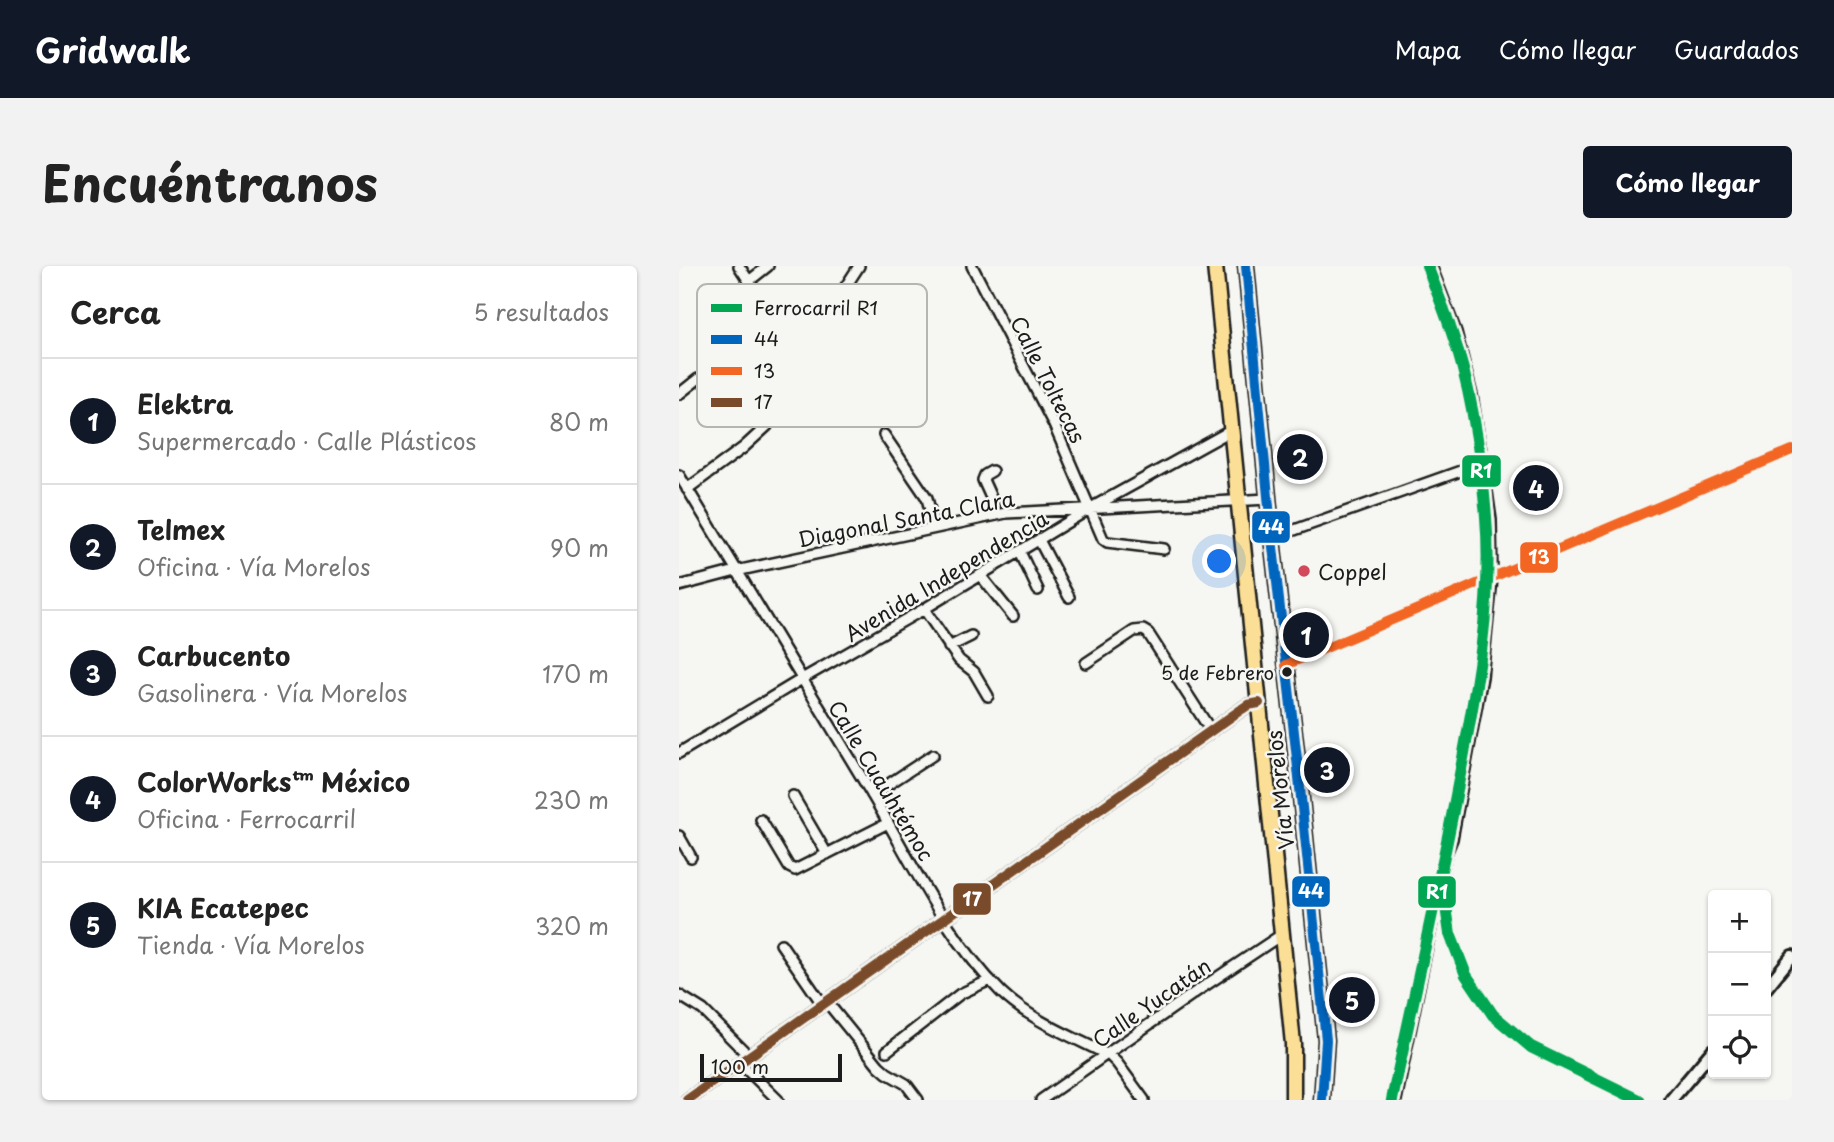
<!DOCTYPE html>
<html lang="es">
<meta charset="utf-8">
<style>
body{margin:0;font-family:"Playpen Sans",sans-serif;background:#f2f2f2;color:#222}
.controls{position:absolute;right:21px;bottom:21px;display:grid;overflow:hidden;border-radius:7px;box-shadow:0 2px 5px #0004}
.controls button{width:63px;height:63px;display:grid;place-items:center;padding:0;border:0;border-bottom:2px solid #e0e0e0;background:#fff;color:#222;font:35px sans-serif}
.scale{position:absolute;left:21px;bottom:18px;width:142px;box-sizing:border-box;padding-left:7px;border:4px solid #1c1c1c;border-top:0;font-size:19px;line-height:24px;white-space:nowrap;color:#1c1c1c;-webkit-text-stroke:5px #f6f6f2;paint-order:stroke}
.you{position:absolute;left:541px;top:296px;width:24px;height:24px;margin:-18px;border:5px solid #fff;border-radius:50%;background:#1a73e8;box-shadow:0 0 0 10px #1a73e833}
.badge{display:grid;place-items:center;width:46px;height:46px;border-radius:50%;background:#111827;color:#fff;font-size:23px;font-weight:700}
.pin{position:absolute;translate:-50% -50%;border:4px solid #fff;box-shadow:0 2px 7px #0006}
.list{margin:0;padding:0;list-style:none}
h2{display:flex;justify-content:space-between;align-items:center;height:91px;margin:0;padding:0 28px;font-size:30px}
h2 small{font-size:23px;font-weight:400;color:#767676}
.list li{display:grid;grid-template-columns:46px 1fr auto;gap:21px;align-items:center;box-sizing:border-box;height:126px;padding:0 28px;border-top:2px solid #e0e0e0}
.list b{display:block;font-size:26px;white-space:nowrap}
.list p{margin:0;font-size:23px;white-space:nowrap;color:#767676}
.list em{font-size:23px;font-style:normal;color:#767676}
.icon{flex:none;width:38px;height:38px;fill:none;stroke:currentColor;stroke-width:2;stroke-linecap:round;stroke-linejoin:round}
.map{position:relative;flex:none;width:1113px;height:834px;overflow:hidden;border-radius:7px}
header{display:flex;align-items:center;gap:42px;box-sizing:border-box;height:98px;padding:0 35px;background:#111827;color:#fff}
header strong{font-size:33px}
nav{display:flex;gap:38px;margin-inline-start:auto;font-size:24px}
.intro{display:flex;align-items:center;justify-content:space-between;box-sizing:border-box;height:168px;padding:0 42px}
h1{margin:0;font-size:49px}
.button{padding:18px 32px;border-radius:7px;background:#111827;color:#fff;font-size:24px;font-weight:700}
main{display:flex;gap:42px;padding:0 42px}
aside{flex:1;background:#fff;border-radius:7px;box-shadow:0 2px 5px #0004}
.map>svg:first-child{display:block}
</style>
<header>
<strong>Gridwalk</strong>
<nav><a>Mapa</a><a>Cómo llegar</a><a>Guardados</a></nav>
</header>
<div class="intro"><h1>Encuéntranos</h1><a class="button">Cómo llegar</a></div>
<main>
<aside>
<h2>Cerca<small>5 resultados</small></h2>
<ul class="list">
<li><span class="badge">1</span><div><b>Elektra</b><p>Supermercado · Calle Plásticos</p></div><em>80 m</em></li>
<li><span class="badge">2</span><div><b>Telmex</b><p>Oficina · Vía Morelos</p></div><em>90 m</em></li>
<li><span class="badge">3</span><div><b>Carbucento</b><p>Gasolinera · Vía Morelos</p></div><em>170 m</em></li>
<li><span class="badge">4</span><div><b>ColorWorks™ México</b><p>Oficina · Ferrocarril</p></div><em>230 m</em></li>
<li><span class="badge">5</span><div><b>KIA Ecatepec</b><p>Tienda · Vía Morelos</p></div><em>320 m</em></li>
</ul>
</aside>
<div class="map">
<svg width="1113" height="834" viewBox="0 0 1113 834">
<rect width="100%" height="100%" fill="#f6f6f2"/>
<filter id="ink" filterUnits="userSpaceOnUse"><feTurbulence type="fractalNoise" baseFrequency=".0143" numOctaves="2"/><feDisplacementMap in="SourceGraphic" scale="14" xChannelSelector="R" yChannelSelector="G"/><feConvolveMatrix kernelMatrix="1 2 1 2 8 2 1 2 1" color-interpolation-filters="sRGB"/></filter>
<g filter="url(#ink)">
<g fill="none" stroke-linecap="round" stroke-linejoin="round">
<defs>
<path id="minor" d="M60,0C82,33 143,132 177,146
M293,0L375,159L424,273L428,276L485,283
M70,15L89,0
M66,97L97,134
M103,119L120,137
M0,128L19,113
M205,169L248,232L255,261
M313,205L306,209L304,214L314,236L317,249
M0,209C64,315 129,421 192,527C231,593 267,671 322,726C352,755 395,771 431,790L438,797L465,834
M8,223L64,182L88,160L103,119L180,0
M593,272L804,197
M360,274L390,331
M341,286L359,324
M301,309L334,350
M0,320L57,305L327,247L589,233
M245,343L280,394L295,406L309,430
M270,381L292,370
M407,397L455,365L464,364L469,367L532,465
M607,399L1113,184
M0,487L123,413L245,343L412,242L553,164
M193,529L254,489
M114,530L148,588
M82,554L110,601L116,604L209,557
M0,570L12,591
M102,678L144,739
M0,729L24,744L70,790
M148,736L200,800L208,807L227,818L239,834
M208,785L281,728L311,714
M61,797L99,834
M362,834L518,725L602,669
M717,834L767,588L773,573L803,411L813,313L812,254L804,197L793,129L777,66L752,0"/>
<path id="tertiary" d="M1087,722L1113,690
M8,834L563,443L569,439L580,437
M992,834L1034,784"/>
<path id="primary" d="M536,0L614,778V834
M567,0L593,272L618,493L647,774L643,834"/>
</defs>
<!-- minor casing -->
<use href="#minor" stroke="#1c1c1c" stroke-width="14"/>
<!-- tertiary casing -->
<use href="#tertiary" stroke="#1c1c1c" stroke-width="16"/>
<!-- primary casing -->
<use href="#primary" stroke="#1c1c1c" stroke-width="19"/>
<!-- minor -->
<use href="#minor" stroke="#f6f6f2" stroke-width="9"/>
<!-- tertiary -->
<use href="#tertiary" stroke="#f6f6f2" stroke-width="10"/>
<!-- primary -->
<use href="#primary" stroke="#fbdf96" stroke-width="14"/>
<defs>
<path id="bus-1" d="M567,0L593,272L618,493L647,774L643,834"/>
<path id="bus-2" d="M607,399L1113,184"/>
<path id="bus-3" d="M8,834L563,443L569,439L580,437"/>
</defs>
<!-- bus-1 casing -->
<use href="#bus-1" stroke="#f6f6f2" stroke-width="16"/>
<!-- bus-2 casing -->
<use href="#bus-2" stroke="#f6f6f2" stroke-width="16"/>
<!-- bus-3 casing -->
<use href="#bus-3" stroke="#f6f6f2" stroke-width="16"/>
<!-- bus-1 -->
<use href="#bus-1" stroke="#0065bd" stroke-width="10"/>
<!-- bus-2 -->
<use href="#bus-2" stroke="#f26522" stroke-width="10"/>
<!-- bus-3 -->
<use href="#bus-3" stroke="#7a4b2a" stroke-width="10"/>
<defs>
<path id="rail-1" d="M765,627L771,668L787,709L814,749L852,781L960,834
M713,834C736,725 761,617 781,508C797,424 814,337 807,251C802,189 793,123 772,64C765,43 756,21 748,0"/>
</defs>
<!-- rail-1 casing -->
<use href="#rail-1" stroke="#f6f6f2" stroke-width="18"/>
<!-- rail-1 -->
<use href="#rail-1" stroke="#00a651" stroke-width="12"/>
</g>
</g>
<!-- markers -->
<circle fill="#d1495b" stroke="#f6f6f2" stroke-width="2.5" cx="625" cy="305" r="7"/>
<circle fill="#1c1c1c" stroke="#f6f6f2" stroke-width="2.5" cx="608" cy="406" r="6"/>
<g text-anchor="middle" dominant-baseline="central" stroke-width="5" stroke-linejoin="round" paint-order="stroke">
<!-- bus labels -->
<g font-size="19" fill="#1c1c1c" stroke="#f6f6f2" text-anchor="end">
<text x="595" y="406">5 de Febrero</text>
</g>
<!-- street labels -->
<g font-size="21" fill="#1c1c1c" stroke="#f6f6f2">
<text transform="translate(370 113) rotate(63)">Calle Toltecas</text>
<text transform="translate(227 252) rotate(-11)">Diagonal Santa Clara</text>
<text transform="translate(267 309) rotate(-31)">Avenida Independencia</text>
<text transform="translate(203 514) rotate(59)">Calle Cuauhtémoc</text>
<text transform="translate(600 524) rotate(-96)">Vía Morelos</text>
<text transform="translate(472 736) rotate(-35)">Calle Yucatán</text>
</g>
<!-- poi labels -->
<g font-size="21" fill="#1c1c1c" stroke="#f6f6f2" text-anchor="start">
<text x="639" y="305">Coppel</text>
</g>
</g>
<!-- legend -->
<rect x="18" y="18" width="230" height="143" rx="10" fill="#f6f6f2" stroke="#b5b5b2" stroke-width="2"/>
<rect x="32" y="38" width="31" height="8" fill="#00a651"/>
<rect x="32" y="69" width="31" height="9" fill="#0065bd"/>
<rect x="32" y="101" width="31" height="8" fill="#f26522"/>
<rect x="32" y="132" width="31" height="9" fill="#7a4b2a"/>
<g font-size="19" fill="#1c1c1c">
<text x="75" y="49">Ferrocarril R1</text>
<text x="75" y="80">44</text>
<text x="75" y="112">13</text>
<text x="75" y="143">17</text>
</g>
<g stroke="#f6f6f2" stroke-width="2.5">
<rect x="782" y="188" width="41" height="34" rx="7" fill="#00a651"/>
<rect x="572" y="244" width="40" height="34" rx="7" fill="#0065bd"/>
<rect x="840" y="275" width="40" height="33" rx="7" fill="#f26522"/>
<rect x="612" y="609" width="40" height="33" rx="7" fill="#0065bd"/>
<rect x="738" y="609" width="40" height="34" rx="7" fill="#00a651"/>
<rect x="273" y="616" width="40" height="34" rx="7" fill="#7a4b2a"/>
</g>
<g font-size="19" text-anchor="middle" font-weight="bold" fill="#fff">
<text x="802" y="212">R1</text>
<text x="592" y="268">44</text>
<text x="860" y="298">13</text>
<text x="632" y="632">44</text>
<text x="758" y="633">R1</text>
<text x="293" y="640">17</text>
</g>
</svg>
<div class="controls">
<button>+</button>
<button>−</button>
<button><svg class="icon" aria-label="locate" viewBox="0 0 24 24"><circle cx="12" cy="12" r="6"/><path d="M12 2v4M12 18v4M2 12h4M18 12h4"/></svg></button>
</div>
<div class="scale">100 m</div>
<div class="you"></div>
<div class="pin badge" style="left:627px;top:369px">1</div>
<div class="pin badge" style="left:621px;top:191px">2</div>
<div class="pin badge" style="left:648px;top:504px">3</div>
<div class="pin badge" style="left:857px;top:222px">4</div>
<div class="pin badge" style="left:673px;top:734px">5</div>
</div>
</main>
